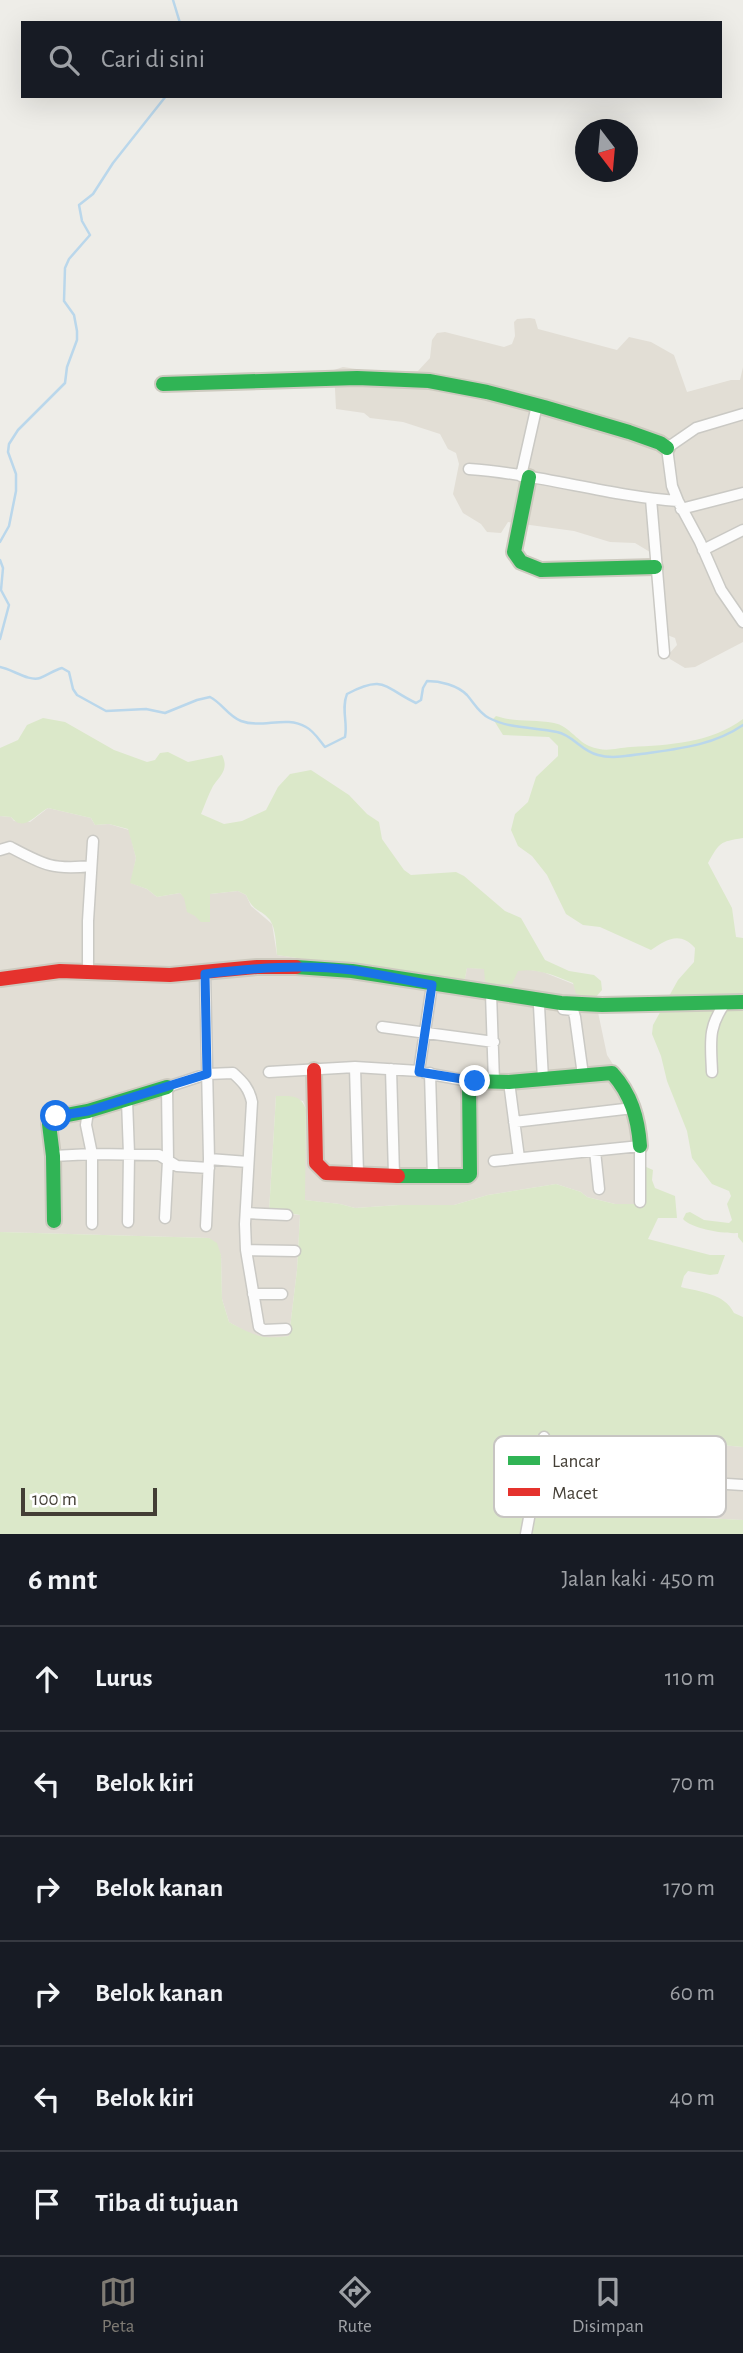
<!DOCTYPE html>
<html lang="id">
<meta charset="utf-8">
<style>
body{margin:0;font-family:"Alegreya Sans",sans-serif;background:#242831;color:#f1f3f6}
.compass{position:absolute;left:575px;top:119px;width:63px;height:63px;border-radius:50%;background:#171b24;box-shadow:0 7px 28px #0002;rotate:164deg}
.scale{position:absolute;left:21px;bottom:18px;width:136px;box-sizing:border-box;padding-left:7px;border:4px solid #433e35;border-top:0;font-size:19px;line-height:24px;white-space:nowrap;color:#433e35;-webkit-text-stroke:5px #fff;paint-order:stroke}
.stop{position:absolute;width:21px;height:21px;margin:-16px;border:5px solid #1a73e8;border-radius:50%;background:#fff}
.stop.end{background:#1a73e8;border-color:#fff;box-shadow:0 2px 7px #0008}
.list{margin:0;padding:0;list-style:none}
h2{display:flex;justify-content:space-between;align-items:center;height:91px;margin:0;padding:0 28px;font-size:30px}
h2 small{font-size:23px;font-weight:400;color:#9ea1a6}
.list li{display:grid;grid-template-columns:46px 1fr auto;gap:21px;align-items:center;box-sizing:border-box;height:105px;padding:0 28px;border-top:2px solid #363941}
.list b{display:block;font-size:26px;white-space:nowrap}
.list em{font-size:23px;font-style:normal;color:#9ea1a6}
.icon{flex:none;width:38px;height:38px;fill:none;stroke:currentColor;stroke-width:2;stroke-linecap:round;stroke-linejoin:round}
.map{position:relative;flex:none;width:743px;height:1534px;overflow:hidden}
.search{position:absolute;background:#171b24;box-shadow:0 7px 28px #0002;left:21px;right:21px;top:21px;height:77px;display:flex;align-items:center;gap:18px;box-sizing:border-box;padding:0 24px;border-radius:0px;color:#9ea1a6;font-size:26px}
.sheet{height:721px;background:#171b24}
nav{display:flex;justify-content:space-around;align-items:center;box-sizing:border-box;height:98px;border-top:2px solid #363941;background:#171b24;font-size:19px;color:#9ea1a6}
nav a{display:grid;justify-items:center;gap:4px}
nav .on{color:#7f7b74}
.map>svg:first-child{display:block}
</style>
<div class="map">
<svg width="743" height="1534" viewBox="0 0 743 1534">
<rect width="100%" height="100%" fill="#eeede8"/>
<!-- residential -->
<path fill="#e2ded5" d="M530,318L535,319L538,329L617,350L629,337L651,342L674,355L687,392L731,380H740L743,367V642L695,667L685,668L670,659L668,655L677,645L675,638L662,633L655,555L635,543L610,542L574,531L508,522L501,533L487,532L481,524L463,513L453,494L459,464L456,453L448,449L440,434L403,422L370,418L364,413L336,409L334,370L343,367L370,371H418L430,358L432,340L437,333L445,332L504,347L512,344L515,336L514,322L517,319Z
M48,808L91,818L95,825L109,824L129,830L136,858L131,883L147,889L157,897L180,893L210,922V894L238,891L246,895L251,906L272,924L277,955L464,982L467,968L531,970L543,972L573,984L595,998L607,1055L629,1089L644,1204H615L587,1197L581,1192L556,1184L488,1195L454,1205H399L355,1208L340,1204L304,1200L306,1109L303,1101L276,1096L269,1212L300,1215L297,1270L289,1336L269,1339L253,1336L229,1322L222,1299L221,1255L209,1238L0,1232V816L11,817L14,821L30,822Z
M709,1444L743,1447V1520L704,1518L702,1505L696,1498L699,1450Z"/>
<!-- green -->
<path fill="#dbe8c9" d="M496,716C517,723 534,719 554,723C569,726 576,740 589,746C606,753 615,748 631,747C669,745 711,743 743,719V838C719,842 720,842 708,863L732,908L736,937L743,938V1243L738,1237V1233C724,1234 692,1229 683,1219L686,1213L690,1212L704,1220L729,1223L732,1220L727,1204L731,1196L729,1191L712,1184L692,1158L687,1131L667,1081L661,1056L652,1034L653,1025L678,980L694,962L695,948C680,931 667,939 651,950L600,927L583,925L566,914L547,875L532,856L518,846L511,830L515,814L528,802L536,777L558,756V746L549,737L503,735L493,719Z
M43,718L65,722L114,750L147,762L155,760L160,753L168,752L188,762L222,755C229,769 221,775 213,786C208,795 205,805 201,814L224,824L242,821L266,810L278,787L290,774L311,770L349,795L367,814L379,822L382,839L404,870L411,875L456,872L464,876L505,911L521,918L545,960L569,971L594,975L601,981L602,990L595,998L576,994L573,983C555,976 538,968 518,971L512,984L491,985L485,981L484,969L467,968L464,983L277,955C276,945 276,929 270,920C260,908 254,913 246,895L238,891L210,894V922H201L195,916L187,912L184,898L180,893L157,897L147,889L130,883L136,858L128,829L109,824L95,825L91,818L48,808C35,815 24,833 11,817L0,816V748L18,740L27,725Z
M276,1096C291,1096 300,1094 306,1109L305,1200L340,1204L355,1208L399,1205H454L488,1195L556,1184L581,1192L587,1197L615,1204H644V1166L653,1170L652,1180L655,1188L675,1196L677,1218H658L648,1239L710,1255H725L718,1274L710,1275L688,1271L684,1276L681,1287C700,1292 724,1293 734,1313L743,1317V1447L710,1444L699,1450L696,1498L702,1505L704,1518L743,1520V1534H0V1232L209,1238L217,1243L221,1255L222,1299L229,1322C253,1335 262,1340 289,1336L297,1270L300,1215L283,1212H269Z"/>
<g fill="none" stroke-linecap="round" stroke-linejoin="round">
<!-- stream -->
<path stroke="#bad7eb" stroke-width="2.5" d="M173,0L180,23
M0,542L9,526L16,491V474L8,452L9,444L18,430L65,383L67,367L77,340V331L74,315L64,301L65,268L69,259L90,235L82,221L79,205L93,194L113,163L166,96
M0,560L3,568L1,590L9,605L0,639
M0,667C12,669 29,682 40,678C48,675 54,670 62,668L69,672L73,689L77,695L106,711L146,709L165,713L197,700L210,697C222,703 228,716 241,721C262,729 286,715 306,727C314,731 320,741 325,747L345,737C348,723 341,709 347,694C385,674 384,688 416,703L421,700L423,688L427,681C440,681 457,685 467,695C474,703 479,713 489,718C510,729 535,727 557,732C573,735 581,751 598,755C611,759 627,756 641,754C676,749 713,746 743,725"/>
<defs>
<path id="street" d="M743,414L696,428L667,448L672,486L678,501L700,542L721,590L743,622
M469,469C540,474 608,496 678,501
M521,476L537,405
M651,499L664,653
M681,509L743,493
M703,550L743,530
M0,850L10,847C44,865 52,870 91,866
M88,972V921L93,841
M205,974L209,1159L206,1226
M491,993L494,1082
M539,1006L543,1079
M563,1009L573,1010L575,1017L583,1075
M382,1027L494,1042
M355,1067L358,1174
M391,1069L394,1175
M269,1072L355,1067L419,1071L432,985
M712,1072C711,1043 707,1027 726,1002
M425,1073L469,1081
M430,1073L433,1177
M509,1082L519,1158
M127,1100L129,1154L128,1222
M88,1111L86,1125L92,1154V1224
M514,1122L633,1108
M595,1151L599,1189
M53,1156L92,1154L159,1155L177,1166L209,1168
M209,1159L248,1162
M494,1161L640,1146V1202
M246,1213L287,1215
M165,1218L168,1160L167,1087L207,1074L233,1073C243,1082 249,1088 252,1102L245,1224L246,1250L259,1327L264,1330L286,1329
M246,1250L295,1251
M253,1294H282
M727,1484L743,1485
M526,1534L544,1437"/>
<path id="fast" d="M163,384L357,378L429,381L487,392L544,407L629,432L660,443L667,448
M529,477L514,552L521,562L541,570L655,567
M296,967L352,971L561,1003L602,1005L743,1002
M398,1176H468L470,1174L469,1081L509,1082L612,1073C631,1094 638,1118 640,1146
M54,1221L53,1156L49,1124L51,1118L88,1111L167,1087"/>
<path id="jam" d="M0,979L60,971L170,975L257,967H296
M314,1070L316,1163L326,1173L398,1176"/>
</defs>
<!-- street casing -->
<use href="#street" stroke="#cac9c4" stroke-width="13"/>
<!-- fast casing -->
<use href="#fast" stroke="#cdcabf" stroke-width="18"/>
<!-- jam casing -->
<use href="#jam" stroke="#cdcabf" stroke-width="18"/>
<!-- street -->
<use href="#street" stroke="#fcfcfc" stroke-width="10"/>
<!-- fast -->
<use href="#fast" stroke="#30b455" stroke-width="14"/>
<!-- jam -->
<use href="#jam" stroke="#e5322d" stroke-width="14"/>
</g>
<g fill="none" stroke-linecap="round" stroke-linejoin="round">
<!-- route -->
<path stroke="#1a73e8" stroke-width="9" d="M56,1116L88,1111L207,1074L205,974C254,968 302,964 352,970C378,974 405,980 432,985L419,1072L475,1081"/>
</g>
<!-- legend -->
<rect x="494" y="1436" width="232" height="81" rx="10" fill="#fff" stroke="#c7c5c2" stroke-width="2"/>
<rect x="508" y="1456" width="32" height="9" fill="#30b455"/>
<rect x="508" y="1488" width="32" height="8" fill="#e5322d"/>
<g font-size="19" fill="#433e35">
<text x="552" y="1467">Lancar</text>
<text x="552" y="1499">Macet</text>
</g>
</svg>
<svg class="compass" viewBox="-18 -18 36 36"><path d="M0-13l5 13h-10z" fill="#e53935"/><path d="M0 13l5-13h-10z" fill="#9ea1a6"/></svg>
<div class="scale">100 m</div>
<div class="stop" style="left:56px;top:1116px"></div>
<div class="stop end" style="left:475px;top:1081px"></div>
<div class="search"><svg class="icon" aria-label="search" viewBox="0 0 24 24"><circle cx="10" cy="10" r="6"/><path d="M15 15l6 6"/></svg>Cari di sini</div>
</div>
<section class="sheet">
<h2>6 mnt<small>Jalan kaki · 450 m</small></h2>
<ul class="list">
<li><svg class="icon" aria-label="ahead" viewBox="0 0 24 24"><path d="M12 20V5M6 11l6-6 6 6"/></svg><div><b>Lurus</b></div><em>110 m</em></li>
<li><svg class="icon" aria-label="left" viewBox="0 0 24 24"><path d="M17 20v-9H6M10 6l-5 5 5 5"/></svg><div><b>Belok kiri</b></div><em>70 m</em></li>
<li><svg class="icon" aria-label="right" viewBox="0 0 24 24"><path d="M7 20v-9h11M14 6l5 5-5 5"/></svg><div><b>Belok kanan</b></div><em>170 m</em></li>
<li><svg class="icon" aria-label="right" viewBox="0 0 24 24"><path d="M7 20v-9h11M14 6l5 5-5 5"/></svg><div><b>Belok kanan</b></div><em>60 m</em></li>
<li><svg class="icon" aria-label="left" viewBox="0 0 24 24"><path d="M17 20v-9H6M10 6l-5 5 5 5"/></svg><div><b>Belok kiri</b></div><em>40 m</em></li>
<li><svg class="icon" aria-label="arrive" viewBox="0 0 24 24"><path d="M6 21V4h12l-3 4 3 4H6"/></svg><div><b>Tiba di tujuan</b></div></li>
</ul>
</section>
<nav>
<a class="on"><svg class="icon" aria-label="map" viewBox="0 0 24 24"><path d="M3 6l6-2 6 2 6-2v14l-6 2-6-2-6 2zM9 4v14M15 6v14"/></svg>Peta</a>
<a><svg class="icon" aria-label="directions" viewBox="0 0 24 24"><path d="M12 3l9 9-9 9-9-9zM9 14v-3h6M13 9l2 2-2 2"/></svg>Rute</a>
<a><svg class="icon" aria-label="saved" viewBox="0 0 24 24"><path d="M7 4h10v16l-5-4-5 4z"/></svg>Disimpan</a>
</nav>
